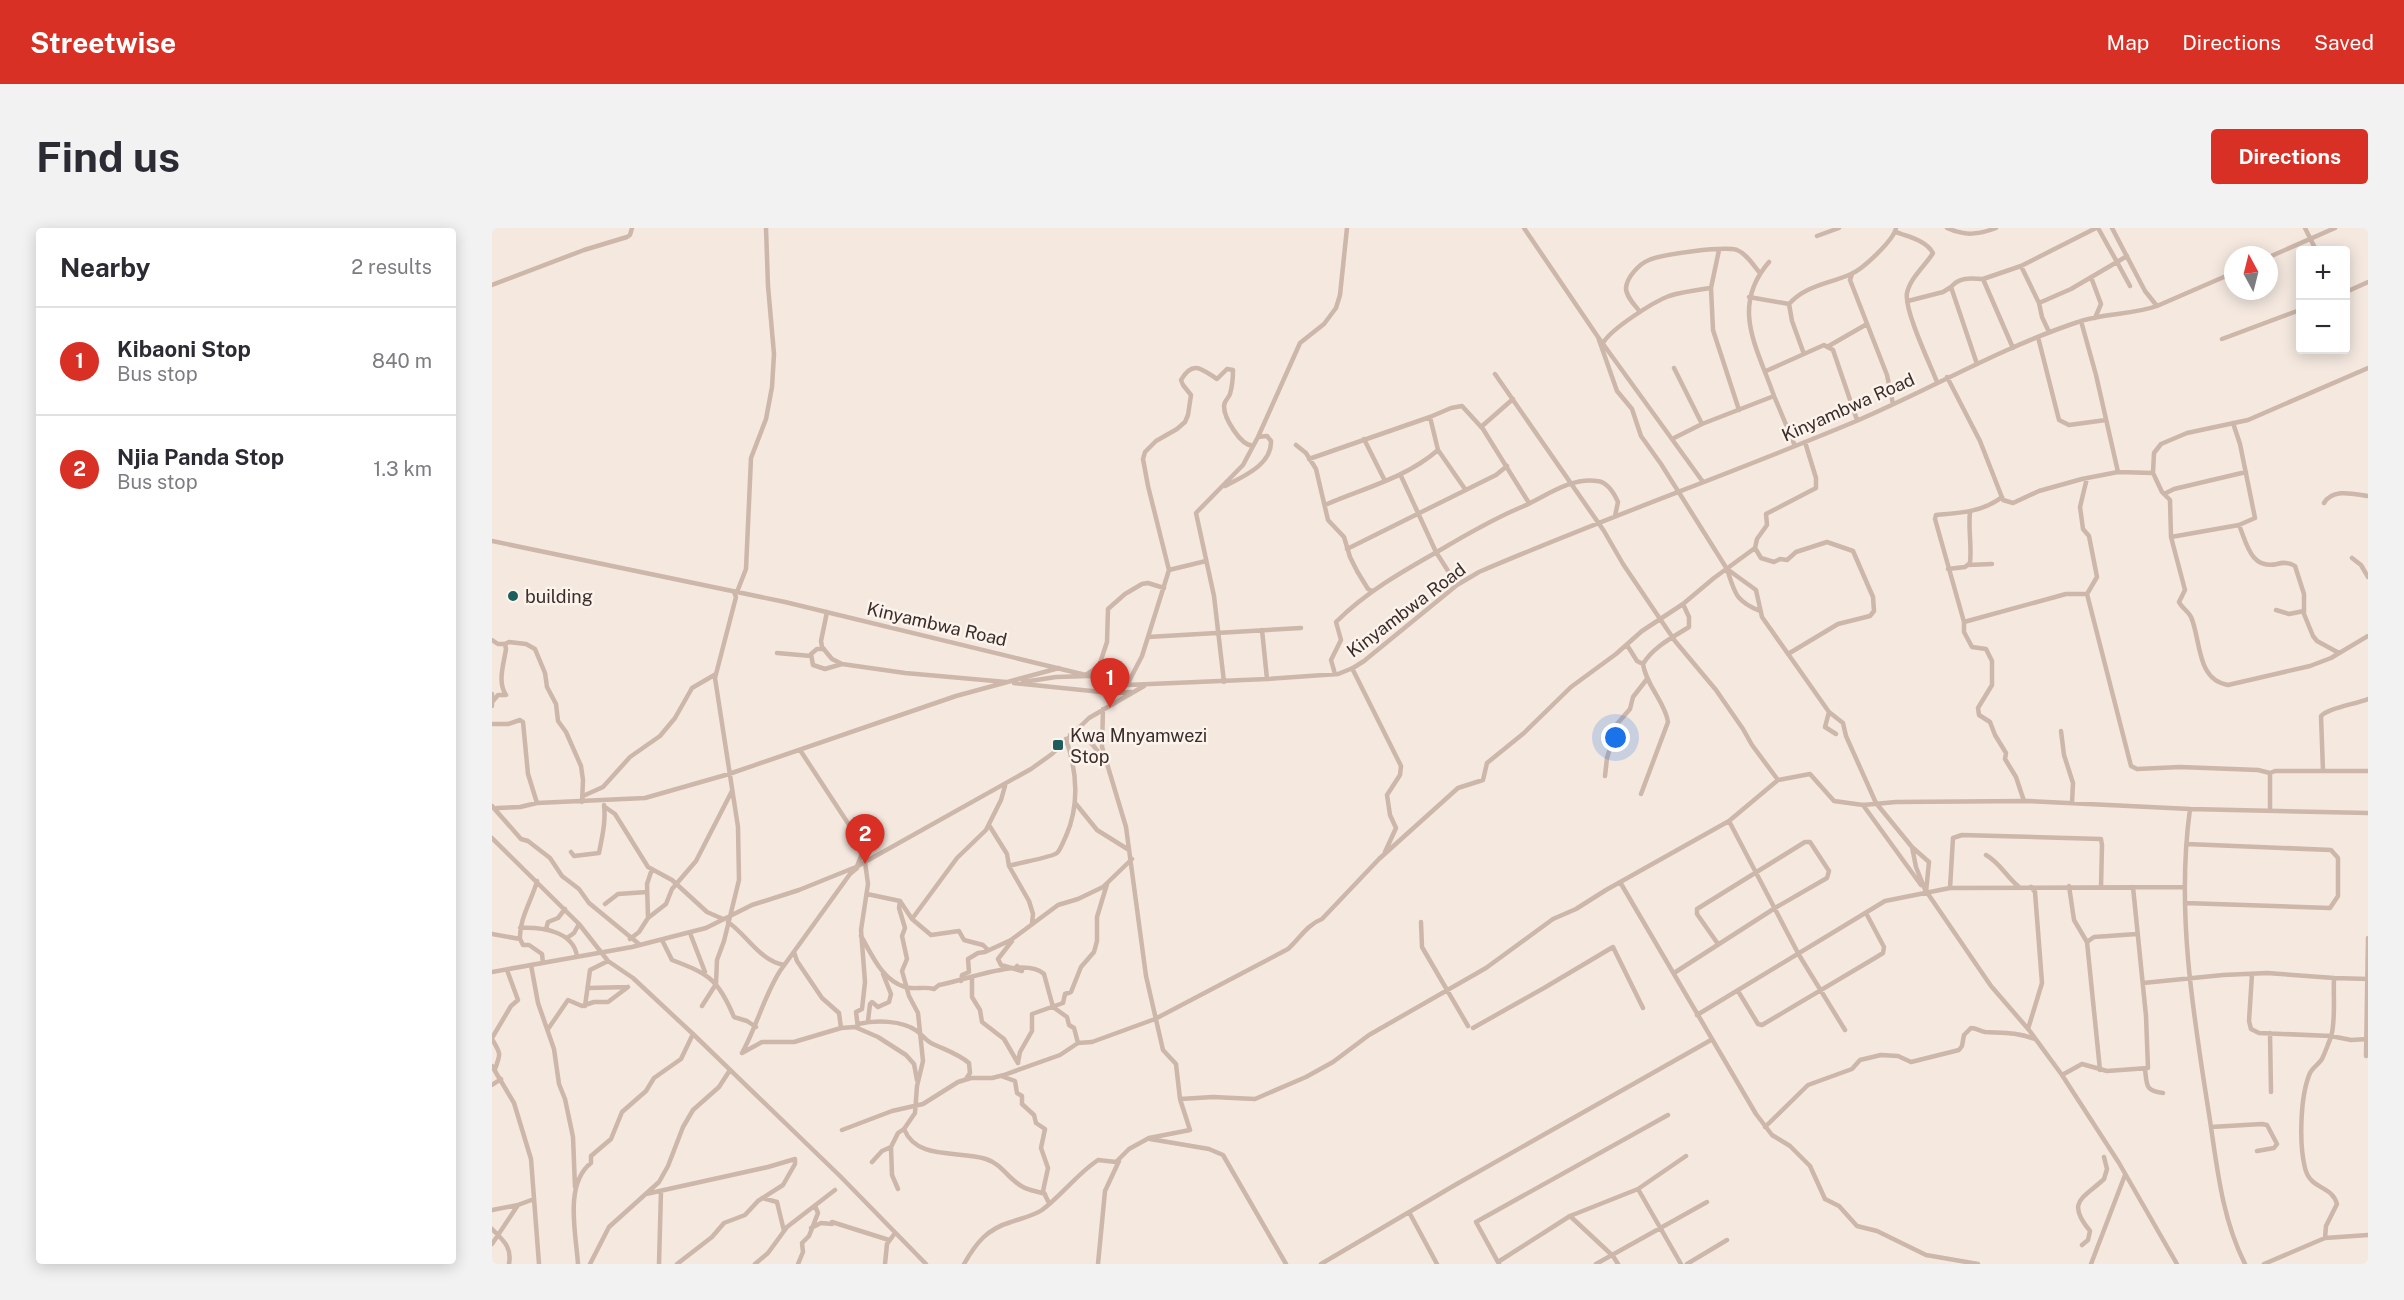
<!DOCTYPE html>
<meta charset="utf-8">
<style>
body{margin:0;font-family:"Public Sans",sans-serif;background:#f2f2f3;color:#2b2b33}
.controls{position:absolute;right:18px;top:18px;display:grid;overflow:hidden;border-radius:6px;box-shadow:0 3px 15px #0003}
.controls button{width:54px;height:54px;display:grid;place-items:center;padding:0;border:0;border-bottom:2px solid #e1e1e2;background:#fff;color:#2b2b33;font:30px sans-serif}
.compass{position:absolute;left:1732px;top:18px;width:54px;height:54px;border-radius:50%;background:#fff;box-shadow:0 3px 15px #0003;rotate:353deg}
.you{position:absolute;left:1124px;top:510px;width:21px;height:21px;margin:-15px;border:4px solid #fff;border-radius:50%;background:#1a73e8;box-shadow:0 0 0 9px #1a73e833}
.badge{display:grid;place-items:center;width:39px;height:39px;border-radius:50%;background:#d93025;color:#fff;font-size:20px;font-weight:700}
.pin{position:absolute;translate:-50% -50px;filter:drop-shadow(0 2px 3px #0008)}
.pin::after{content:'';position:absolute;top:32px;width:21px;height:18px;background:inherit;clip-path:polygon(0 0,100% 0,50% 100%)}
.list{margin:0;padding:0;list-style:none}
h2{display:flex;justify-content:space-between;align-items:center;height:78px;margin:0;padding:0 24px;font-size:26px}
h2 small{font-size:20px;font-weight:400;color:#7c7c81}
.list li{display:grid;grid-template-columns:39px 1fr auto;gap:18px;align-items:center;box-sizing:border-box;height:108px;padding:0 24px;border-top:2px solid #e1e1e2}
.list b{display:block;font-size:22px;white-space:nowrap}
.list p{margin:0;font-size:20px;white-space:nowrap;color:#7c7c81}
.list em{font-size:20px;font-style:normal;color:#7c7c81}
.map{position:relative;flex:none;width:1876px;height:1036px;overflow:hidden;border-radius:6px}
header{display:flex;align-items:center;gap:36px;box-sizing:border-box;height:84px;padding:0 30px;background:#d93025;color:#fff}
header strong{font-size:28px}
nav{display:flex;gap:33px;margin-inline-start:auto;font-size:21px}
.intro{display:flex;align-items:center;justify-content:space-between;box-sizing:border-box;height:144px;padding:0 36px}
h1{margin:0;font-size:42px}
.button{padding:15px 27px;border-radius:6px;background:#d93025;color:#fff;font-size:21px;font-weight:700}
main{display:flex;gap:36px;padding:0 36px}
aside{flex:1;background:#fff;border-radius:6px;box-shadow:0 3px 15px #0003}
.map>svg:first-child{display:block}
</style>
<header>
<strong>Streetwise</strong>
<nav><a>Map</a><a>Directions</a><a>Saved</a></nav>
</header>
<div class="intro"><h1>Find us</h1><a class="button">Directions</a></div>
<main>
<aside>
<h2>Nearby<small>2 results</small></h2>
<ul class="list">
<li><span class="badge">1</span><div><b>Kibaoni Stop</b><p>Bus stop</p></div><em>840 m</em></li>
<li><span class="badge">2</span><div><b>Njia Panda Stop</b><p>Bus stop</p></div><em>1.3 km</em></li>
</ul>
</aside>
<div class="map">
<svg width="1876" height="1036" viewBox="0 0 1876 1036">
<rect width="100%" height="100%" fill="#f4e8df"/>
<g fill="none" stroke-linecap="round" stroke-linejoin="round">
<!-- minor -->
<path stroke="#cdb6aa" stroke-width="4.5" d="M1032,0L1106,109L1211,254
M1455,0C1473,8 1486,7 1504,0
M1606,0L1625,34L1635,28
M1620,0L1653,63L1665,78L1741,45
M1813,0L1824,22
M1404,4C1416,9 1434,12 1441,25C1433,38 1418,50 1415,65C1412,82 1438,136 1445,154
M1325,8L1347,0
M1227,22L1219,60L1221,102L1247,182
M1777,29L1843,0
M1529,38L1604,0
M1360,46L1358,52L1395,147L1401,176
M1599,49L1609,76L1603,90
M1491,51L1529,38L1547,75L1550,89L1557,104
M0,57L92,22L135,9L138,7L140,0
M1854,64L1876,54
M1257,69L1297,76
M1416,73L1451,64L1459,59
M1547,75L1579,61L1625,34L1638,58
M1148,84C1143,77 1134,69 1134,60C1135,49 1147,36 1157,32C1170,26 1232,18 1245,22C1255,26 1261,37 1268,45
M1589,93L1604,147L1626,244
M1106,109L1125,163L1140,181L1149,208L1169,236L1235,341L1264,362L1270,389L1337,484L1351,495L1354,508L1384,575L1420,619L1437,634L1434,664L1424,639L1420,619
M1546,109L1567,192L1577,197L1614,192
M1730,111L1808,82
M1111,115C1119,101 1161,74 1177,68C1190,64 1205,62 1219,60
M1335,119L1375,96
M1312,126L1300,93L1297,76C1314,57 1337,56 1359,46C1371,41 1402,12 1404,0
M1485,136L1459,59C1467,49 1478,50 1491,51L1521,120
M1876,140L1756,192L1695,205L1669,216L1662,225L1661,245L1670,264L1678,272L1679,309L1693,362L1687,374C1690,380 1696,383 1699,389C1709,411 1704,452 1736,457L1818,438L1839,430L1876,408
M1274,143L1332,117L1341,122L1365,192
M1003,146L1112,303L1131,336L1183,413L1224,462L1251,501L1260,517L1286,552
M1455,149L1488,213L1511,272L1521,275L1547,263L1590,251L1626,244L1661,245
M1282,168L1303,218
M938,189L946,222L973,261
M1210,196L1282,168C1265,119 1238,79 1277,34
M989,199L1021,171
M872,211L892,251
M1180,211L1210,196L1182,140
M804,217L814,225L824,241L836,292L852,309L858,329L865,343L876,361L880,363
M817,231L938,189L959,180L970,178L991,201L1037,275
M909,248L944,324L965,357
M733,258C750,249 780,237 779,213L775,208L766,209
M1672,266L1682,261L1754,244
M1510,269C1491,284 1467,285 1444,287L1443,291L1472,394L1574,366H1595L1605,349L1597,308L1591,301L1588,279L1595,250
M1832,275C1841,260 1861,266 1876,268
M833,277C872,260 914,250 946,222
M1747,297C1755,316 1759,342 1785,336C1792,334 1797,334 1803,338L1812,366V386L1821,408L1825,413L1847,425
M1679,309L1747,297L1763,290L1748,216L1741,195
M0,313L293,374L635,457L775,451L846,446L861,440L872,433L965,357L987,344C1110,291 1238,246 1362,194C1437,162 1508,120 1586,94C1611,85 1640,87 1665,78
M1263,320L1269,330L1282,334L1288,331L1295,332L1304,324L1335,314L1361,323L1381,369L1382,383L1378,388L1346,396L1296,426
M855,321L1004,247L1015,238
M1860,330L1869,337L1876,349
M1476,337L1500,336
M1235,341C1243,365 1243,373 1268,383
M1456,341L1473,339L1478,335C1480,317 1476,301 1478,284
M677,342L714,333
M245,364L254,341L259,230L274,191L280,159L282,126L276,58L274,0
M1595,366L1639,538L1645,541L1688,539L1766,542L1778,545V583
M1784,382L1797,386L1812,383
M335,384L329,413L330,419L340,431L350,436L413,445L514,454
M1472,394V404L1480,419L1494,421L1500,433V457L1486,480L1487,487L1498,494L1503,507L1514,525L1513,531L1524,549L1532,573
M770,402L775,451
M656,409L809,400
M0,412L6,416H13L14,421C12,435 5,454 14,467H6L1,473
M13,416L17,414L34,416L43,421L53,445L55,459L64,476L66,493L74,504L89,538L91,552L90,574
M1135,417L1145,433L1151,436
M332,421H325L319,426L321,437L333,441L350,436
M285,425L319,428
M860,440L909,538L908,547L895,567L898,587L904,600L893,624
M595,446L607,438L615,414L616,381L633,366L650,356L656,355L672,360
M843,446L839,432L849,412L844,394C875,363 913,342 950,321C977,305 1003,290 1032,278C1054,268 1079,249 1105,253C1116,254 1122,265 1126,274L1123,288
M531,454L564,449L597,448
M732,454L722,368L704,285L751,237L766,209L808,115L832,96L844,80L848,67L855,0
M522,455L619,465L639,464
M635,457L650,428L677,342L656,258L651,231L653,224L664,213L685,201L693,194L696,187L699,167L691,157L689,152C701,131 711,142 725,151L735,141L741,142C741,149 740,159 738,166C736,171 732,173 732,178C732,190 748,217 761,218
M0,466V478
M1337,484L1333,499L1344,506
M0,496H16L28,492L31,494L36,546L45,575
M1569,503L1572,527L1581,555L1580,575
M578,507C596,506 602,518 612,532
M308,522L365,609L370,626L365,638
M1831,543L1829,488C1836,480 1864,476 1876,471
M1778,545L1783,543H1876
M1113,548L1115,530L1125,496L1138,481L1141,469L1155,451
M1149,566L1176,494C1174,476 1154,457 1151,436C1161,419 1181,409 1197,399V389L1191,376
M91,568L111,559L138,529L168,508L183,490L200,460L224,446
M584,576L605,602L637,622
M1371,577L1429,657
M0,578L29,611L36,613L58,630L70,648L87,661L97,675L147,716
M113,579L123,586L156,639L180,652L215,684L231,691
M5,580L28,579L45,575L153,570L237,546L464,468L567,440
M1698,581C1684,682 1701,785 1717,886C1725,937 1729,988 1753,1036
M1237,593L1307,727L1353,802
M497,597L515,626L517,638L537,673L541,686L540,695
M0,610L87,696L116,733L141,750L201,806L348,948L434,1036
M79,624L82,628L107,625C110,609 114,594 112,577
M1494,627C1508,635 1514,648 1526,658
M517,638C526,635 561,629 565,625C569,621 571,614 574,608C588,576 585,543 574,511
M1128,654L1264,886L1280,907L1298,918L1318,938L1333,971L1347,978L1365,998L1385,1003L1434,1027L1486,1036
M1577,658L1582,692L1595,714
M1458,660L1461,610L1470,607L1609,611L1610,617L1609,659
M1434,663L1499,758L1537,802L1570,847L1627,935L1685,1036
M375,666L408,673L407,680L413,700L410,708L415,731L410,743L417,768L426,785L431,833L425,858L423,885L412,901L406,905L399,919L390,923L380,934
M408,673L420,691L439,707L467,703L472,712L491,717L496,722
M1693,675L1838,680L1846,668V630L1839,622L1695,616
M113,676L126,666L155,664
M156,690L155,656L160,641
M420,691L465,630L494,602L509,572L513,558
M236,694C256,708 267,732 292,737
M929,694L930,719L976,798
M28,700C50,699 81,703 85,728
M54,701L56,694L66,690L73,681
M198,705L213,744
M0,706L28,711L31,717H37L50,726L51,735
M369,708C380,727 390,752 413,759C422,762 432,758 442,761L447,757C471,753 533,728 552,746L561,779L575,789L577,797L582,800L586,815
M75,710L82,705L87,696
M28,711C27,691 40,672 45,653
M138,711L147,704L156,690L174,676L180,661L204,633L240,563
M170,712L180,732C217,746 226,751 242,789L255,793L264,799
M520,713L506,731L509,737L530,743L525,738
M302,724L305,733L330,770L347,785L349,800
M39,737L46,775L62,821L67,856L73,871L81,909L83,959
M0,744L140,719L214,700L260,677L307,662L364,639L539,541L560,526L597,490L652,458
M1182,745L1283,680L1335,650L1337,643L1318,614H1313L1205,681V686L1226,716
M1760,746L1757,793L1759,801L1767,805L1839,808L1859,812L1876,811
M480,750V769L488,782L490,794L512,811L526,835
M1842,750L1876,751
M469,753L470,747L477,744L476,731L486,725L493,724L519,712L566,677L586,671L611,659L640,631
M1651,755L1731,747L1775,745L1842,750C1841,768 1844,792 1839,809C1836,816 1833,825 1830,831C1827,836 1821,839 1818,845C1808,868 1807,916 1813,940C1818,962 1840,957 1845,976L1834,998L1833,1010
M96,760L136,759
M1246,763L1266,796L1270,797L1383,730L1391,725L1392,719L1374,685
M93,778L98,742L116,733
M210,778L224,756L225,732L232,713L247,652L246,599L223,450L244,369L242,364
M1205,787L1393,673L1458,660L1693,659
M376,793L378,776L380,774L386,779L397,774L399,766L391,746
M366,796C383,792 410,792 425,803C430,807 434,812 439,815C453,822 465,825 477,835L478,845L474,851
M366,800L364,784L370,781L373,754L369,702L376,656L373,634
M981,800L1052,760L1121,719L1151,780
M56,801L76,772L90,778L102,774H116L136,759
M1536,801L1550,755L1543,664L1539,659
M1778,805L1779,864
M0,810L19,778L26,772L15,742
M0,811C9,826 9,825 3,841
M250,825C265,798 272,768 288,743L358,646L365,640
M250,825L270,814H302L349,800L363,799L386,809L414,827L422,836L425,852
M1874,828L1876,710
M526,834L528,824L540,803V786L571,775L573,766L579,764L589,739L602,724L605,713V689L615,656
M0,838L22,875L39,931L47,1036
M1653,841C1655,857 1653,863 1671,865
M1608,842L1595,714L1602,709L1645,706
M1570,847L1590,836L1615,843L1656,840L1654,788L1641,659
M509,848L523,853L525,865L530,868V876L542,887L544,895L553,901L549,920L556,940L551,963L557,975
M0,857L9,851
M688,871L721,869L763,871L814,849L841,834L877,807L994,740L1061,691L1084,681L1114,662L1237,593L1286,552L1318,546L1342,573L1371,577L1404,574L1536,573L1698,581L1876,585
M1273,899L1316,857L1360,841L1368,832L1389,827L1406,828L1419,834L1467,822L1470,818L1472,807L1479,800C1484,800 1488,803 1493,804C1513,805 1524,804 1543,811
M1719,899L1770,896L1775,897L1785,916L1782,920L1765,923
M412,901C425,933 467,922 494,931C510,936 517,952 531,959C538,963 546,963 553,966
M350,902L400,883L431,876L466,854L479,850H500L512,847L568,827L586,815L600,814L663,791L796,721C807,711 816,696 830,691L887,631L966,560L991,552L995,535L1032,505L1079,459L1124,426L1150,403L1191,376L1222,350L1263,320L1265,311L1275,297L1274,286L1324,260V250L1313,214
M658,911L717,921L731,927L794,1036
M399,919L400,947L406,961
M1146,961L1189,1036
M154,966L276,939L303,931
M270,970L285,974L292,1003
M0,982L26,977
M917,984L945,1036
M1078,988L1121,1028L1126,1036
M319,1000L329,995L340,996V994L397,1012
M0,1001C12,1013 20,1019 17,1036
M0,1016L26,977L42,971
M1590,1017L1596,1012L1598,1003C1573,973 1592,970 1612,951L1615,941L1612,929
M1006,1034L1078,988L1146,961L1194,928
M86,1036C84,1006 72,956 99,935V928L119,911L130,884L154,863L162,850L189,831L201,806
M98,1036L117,999L167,954L176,938L191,899L201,882L227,859L238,842
M167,1036L169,963
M185,1036L220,1009L232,995L253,987L266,973L291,957L303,936V931
M263,1036L276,1025L295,999L343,962
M306,1036L311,1024L310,1015L317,1008L326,985L323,978
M393,1036L395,1016L403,1005
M472,1036C484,1015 495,1001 519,994C530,990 541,988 550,982C570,967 585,946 606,932L624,934L637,921L657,910L698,902L688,871L684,836L671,822L654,748L634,599L610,519L611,481
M606,1036L613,963L627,933
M829,1036L963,957L1219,812
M1007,1036L984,994L1176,887
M1104,1036L1215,974
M1195,1036L1235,1012
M1599,1036L1633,947
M1772,1036L1833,1010L1876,1007"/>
</g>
<!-- markers -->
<g fill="#1d5e5c" stroke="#fbf3ec" stroke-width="2">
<circle cx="21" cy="368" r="6"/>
<rect x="560" y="511" width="12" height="12" rx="3"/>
</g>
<g text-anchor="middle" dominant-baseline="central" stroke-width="5" stroke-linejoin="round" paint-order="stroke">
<!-- street labels -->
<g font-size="18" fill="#3a2d2a" stroke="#fbf3ec">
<text transform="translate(1356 179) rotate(-24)">Kinyambwa Road</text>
<text transform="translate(914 382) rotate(-37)">Kinyambwa Road</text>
<text transform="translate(445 396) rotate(13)">Kinyambwa Road</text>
</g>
<!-- poi labels -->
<g font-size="18" fill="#3a2d2a" stroke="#fbf3ec" text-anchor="start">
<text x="33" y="368">building</text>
<text x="578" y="507">Kwa Mnyamwezi<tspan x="578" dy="21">Stop</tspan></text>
</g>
</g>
</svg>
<div class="controls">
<button>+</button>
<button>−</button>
</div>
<svg class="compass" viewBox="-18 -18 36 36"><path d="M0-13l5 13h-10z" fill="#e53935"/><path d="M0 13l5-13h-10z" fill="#7c7c81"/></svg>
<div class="you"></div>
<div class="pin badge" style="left:618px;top:480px">1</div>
<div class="pin badge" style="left:373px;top:636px">2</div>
</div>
</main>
